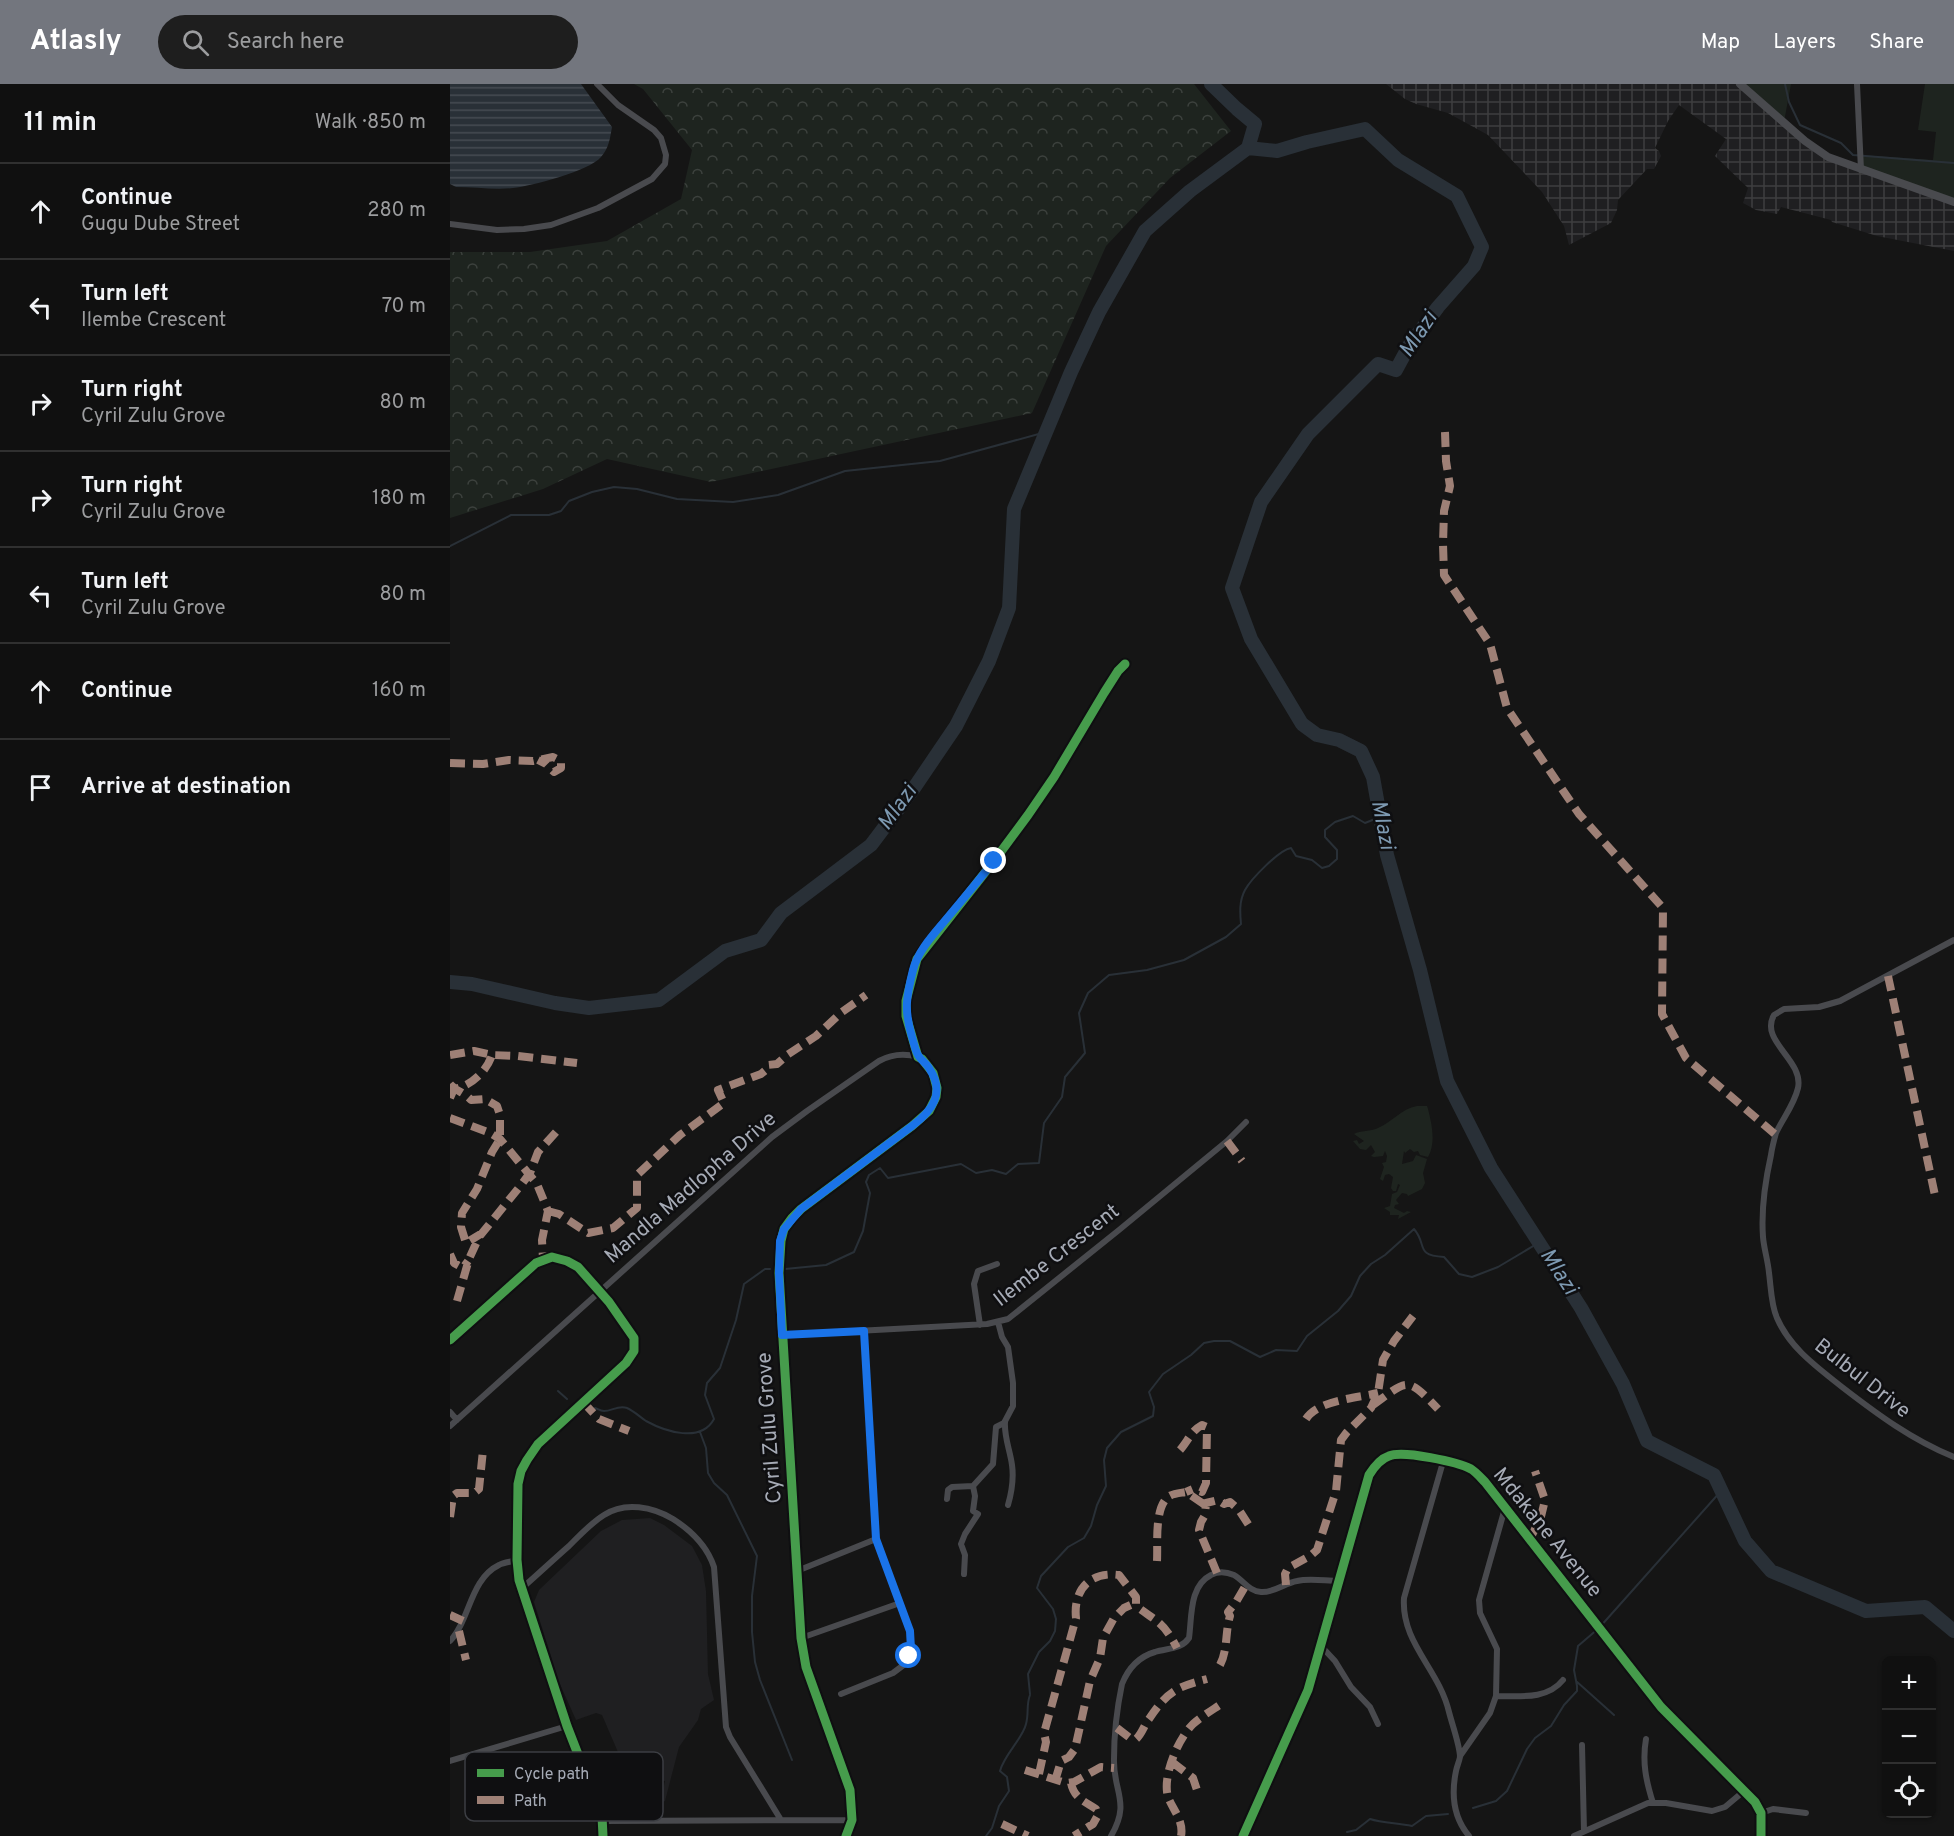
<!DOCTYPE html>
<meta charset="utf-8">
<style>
body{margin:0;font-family:Overpass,sans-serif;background:#1e1e1e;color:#f1f3f6}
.controls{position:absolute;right:18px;bottom:18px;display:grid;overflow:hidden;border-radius:9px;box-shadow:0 2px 4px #0004}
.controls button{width:54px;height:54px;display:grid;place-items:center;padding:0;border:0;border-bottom:2px solid #303030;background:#101010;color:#f1f3f6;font:30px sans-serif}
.stop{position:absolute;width:18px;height:18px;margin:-14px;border:4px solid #1a73e8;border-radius:50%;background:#fff}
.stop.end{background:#1a73e8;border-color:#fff;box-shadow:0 2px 6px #0008}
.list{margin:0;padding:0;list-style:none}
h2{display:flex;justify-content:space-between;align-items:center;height:78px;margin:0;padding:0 24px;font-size:26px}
h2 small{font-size:20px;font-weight:400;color:#9c9d9f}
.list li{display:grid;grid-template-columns:39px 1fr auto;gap:18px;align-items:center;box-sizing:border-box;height:96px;padding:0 24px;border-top:2px solid #303030}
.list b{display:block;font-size:22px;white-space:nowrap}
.list p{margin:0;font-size:20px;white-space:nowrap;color:#9c9d9f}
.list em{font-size:20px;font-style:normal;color:#9c9d9f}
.icon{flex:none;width:33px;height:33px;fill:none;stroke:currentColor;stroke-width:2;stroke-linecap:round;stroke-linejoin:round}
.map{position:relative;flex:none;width:1504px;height:1752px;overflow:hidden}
header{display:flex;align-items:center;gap:36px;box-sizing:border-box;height:84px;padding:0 30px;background:#73767e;color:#fff}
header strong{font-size:28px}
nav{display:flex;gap:33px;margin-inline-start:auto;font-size:21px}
.search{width:420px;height:54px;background:#1e1e1e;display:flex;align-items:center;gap:15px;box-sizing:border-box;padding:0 21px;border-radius:33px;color:#9c9d9f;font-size:22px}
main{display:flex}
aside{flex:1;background:#101010}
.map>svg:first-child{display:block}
</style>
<header>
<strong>Atlasly</strong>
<div class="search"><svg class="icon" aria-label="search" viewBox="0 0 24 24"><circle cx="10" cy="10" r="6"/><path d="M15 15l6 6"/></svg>Search here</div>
<nav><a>Map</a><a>Layers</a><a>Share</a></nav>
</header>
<main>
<aside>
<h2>11 min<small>Walk · 850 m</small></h2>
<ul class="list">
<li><svg class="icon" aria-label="ahead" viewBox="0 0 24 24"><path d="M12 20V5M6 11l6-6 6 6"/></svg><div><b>Continue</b><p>Gugu Dube Street</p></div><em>280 m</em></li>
<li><svg class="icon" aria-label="left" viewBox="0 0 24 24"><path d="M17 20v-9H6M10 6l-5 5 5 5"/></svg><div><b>Turn left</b><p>Ilembe Crescent</p></div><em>70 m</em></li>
<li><svg class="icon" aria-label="right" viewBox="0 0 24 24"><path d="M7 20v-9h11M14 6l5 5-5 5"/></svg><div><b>Turn right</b><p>Cyril Zulu Grove</p></div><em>80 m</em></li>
<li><svg class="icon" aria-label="right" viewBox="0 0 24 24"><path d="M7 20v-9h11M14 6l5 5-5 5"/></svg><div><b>Turn right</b><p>Cyril Zulu Grove</p></div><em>180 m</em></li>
<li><svg class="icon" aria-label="left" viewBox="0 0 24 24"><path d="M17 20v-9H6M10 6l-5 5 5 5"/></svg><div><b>Turn left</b><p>Cyril Zulu Grove</p></div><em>80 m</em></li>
<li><svg class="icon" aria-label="ahead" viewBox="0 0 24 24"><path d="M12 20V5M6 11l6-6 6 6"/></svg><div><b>Continue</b></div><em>160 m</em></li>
<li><svg class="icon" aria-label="arrive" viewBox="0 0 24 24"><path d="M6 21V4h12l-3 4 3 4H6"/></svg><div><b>Arrive at destination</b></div></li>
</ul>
</aside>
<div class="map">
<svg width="1504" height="1752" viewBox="0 0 1504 1752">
<defs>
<pattern id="industrial-grid" width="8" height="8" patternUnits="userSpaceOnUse" patternTransform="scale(1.5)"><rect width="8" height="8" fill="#1f1f21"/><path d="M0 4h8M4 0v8" fill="none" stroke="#3d3d3f"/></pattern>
<pattern id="forest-crowns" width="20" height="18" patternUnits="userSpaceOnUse" patternTransform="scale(1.5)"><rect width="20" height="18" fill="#1e241f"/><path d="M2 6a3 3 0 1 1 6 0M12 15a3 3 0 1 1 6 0" fill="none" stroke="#3c413d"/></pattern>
<pattern id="water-rules" width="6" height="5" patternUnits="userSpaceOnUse" patternTransform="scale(1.5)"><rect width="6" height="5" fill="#293037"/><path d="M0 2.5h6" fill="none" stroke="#454b52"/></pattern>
</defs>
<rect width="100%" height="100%" fill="#151515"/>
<!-- built -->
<path fill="#1f1f21" d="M200,1434L214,1441L242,1462L252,1481L256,1507L258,1590L264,1616L251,1625L248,1636L229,1663L215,1717L210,1719L215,1697L180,1696L152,1631L146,1629L126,1636L109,1598L84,1518L89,1506L151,1447L172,1436Z"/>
<!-- industrial -->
<path fill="url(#industrial-grid)" d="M936,0H1290L1368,67L1504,117V167L1427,152L1382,138L1381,136L1331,123L1327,130L1306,126L1293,119L1298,104L1265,72L1276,55L1229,21L1218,37L1205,64L1209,67L1211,72L1204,85H1197L1168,116L1167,126L1161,139L1119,161L1114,142L1092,108L1038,51L998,29L966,20L955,15Z"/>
<!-- green -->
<path fill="#1e241f" d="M1290,0H1341L1334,38Z
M1475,0H1504V117L1412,86L1411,71L1483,76L1486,48L1468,46Z
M967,1022H977L978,1025C982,1041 986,1059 978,1073L970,1071L968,1067L964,1068L960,1065L955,1069L954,1067L952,1080L963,1077L966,1071L977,1075L973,1089L975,1099L972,1105L958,1112L957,1110L952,1109L946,1116L949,1120L945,1121L944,1124L954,1129L957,1127L961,1128L948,1135L949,1131H940V1128L934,1124L940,1122L942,1110L947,1108L950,1101L948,1100L946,1107H943L941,1104L943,1093L939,1090L935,1091L933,1097L930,1095L934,1083L932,1079L936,1078L937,1072L935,1067L933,1072L924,1073L921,1072L925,1068L921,1061L916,1066L910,1065L903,1057L907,1056L909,1060L914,1057L904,1050C911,1046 920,1048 928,1044C942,1038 951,1025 967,1022Z"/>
<!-- forest -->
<path fill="url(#forest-crowns)" d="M184,0H744L781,47L720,94L656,162L582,329L261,398L157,375L93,405L0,434V168H80L157,157L231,115L242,66L193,5Z"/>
<!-- water -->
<path fill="url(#water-rules)" d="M0,0H131L162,43C160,54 159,64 151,73C139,87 82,102 63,104C45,106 25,103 6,103L0,100Z"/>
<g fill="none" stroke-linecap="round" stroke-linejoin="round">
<!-- stream -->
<path stroke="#293037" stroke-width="2" d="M1335,0L1339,18L1350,41L1391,59L1403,71L1504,79
M0,462L61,431H99L111,427L119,417L142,408L164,403L187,405L227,415L283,418L328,411L395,387L490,377L596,348
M335,1185L376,1181L404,1168L413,1147L420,1109L416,1098L419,1091L430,1084L438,1094L511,1080L526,1089L542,1086L556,1090L568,1080L589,1079L594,1039L612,1013L615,993L635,969L629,929L638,909L659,891L697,886L734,876L776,853L791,840C790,829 789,817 795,806C801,795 829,766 841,764L846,772L862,776L872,784L879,782L887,775V766L875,753V746L885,738L903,732L915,739L930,733
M108,1307L117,1315
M145,1324C148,1325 150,1327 154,1327C162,1327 168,1321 177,1324C184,1327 190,1333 196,1337C216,1348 251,1359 264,1335L255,1311L257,1299L270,1284L286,1236L294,1200L315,1185H320
M250,1348L256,1364L258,1389L264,1399L277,1411L307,1472L302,1512V1548L305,1578L310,1596L342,1676
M1126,1597L1164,1631
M580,1610L578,1590L589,1568L600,1557L605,1547L606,1535L603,1525L587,1504L591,1492L618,1463L634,1454L641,1442L647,1421L656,1402L654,1376L657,1364L671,1348L703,1332L704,1323L699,1308L713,1290L741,1271L754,1259L764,1257H780L810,1273L826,1266L847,1267L857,1252L888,1227L901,1212L910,1192L921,1180L935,1171L964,1145C978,1161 964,1171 994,1173L1009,1190L1022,1193L1048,1183L1090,1158
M1023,1724L1046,1717L1057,1707L1077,1665L1085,1654L1101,1642L1114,1621L1127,1607V1602L1124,1586L1128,1562L1149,1544L1271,1407
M897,1748L906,1746L920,1735C932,1739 948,1739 962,1742L976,1732L998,1730
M536,1752L542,1744L549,1722L559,1707L557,1693L550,1687C554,1671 573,1654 576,1640C579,1630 576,1621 580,1611"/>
<!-- river -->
<path stroke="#293037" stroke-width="14" d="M761,0L787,25L805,40L798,64
M0,898L22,900L105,919L139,924L209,916L275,867L311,856L331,829L421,761L464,704L506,642L539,577L559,524L564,425L621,288L649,228L695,147L740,107L798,64L827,67L857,58L915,45L948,76L1007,112L1032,163L1024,182L988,223L959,262L946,286L928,280L858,350L811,418L782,504L801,555L852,640L867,651L889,656L911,667L923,693L937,771L970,886L997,997L1041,1084L1131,1224L1173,1300L1197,1357L1264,1391L1295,1457L1321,1487L1416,1527L1475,1523L1504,1547"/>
<!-- minor -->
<path stroke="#494a4e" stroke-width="6" d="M1407,0L1411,86
M0,140L47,146L74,145L101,141L148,124L202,95L215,80L216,71L211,54L204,46L168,21L147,0
M1504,856L1390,917L1369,923L1334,925L1324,931C1309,957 1354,976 1348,1004C1344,1021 1333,1034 1326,1049C1324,1056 1322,1064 1321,1071C1315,1098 1311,1126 1313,1153C1314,1165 1318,1177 1319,1189C1321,1203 1321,1221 1327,1234C1340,1264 1367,1283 1392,1303C1427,1330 1462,1356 1504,1373
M530,1241L524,1200L528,1187L547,1180
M332,1251L537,1240L558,1235L669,1146L777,1057L796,1038
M0,1256L86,1179L102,1173L117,1177L128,1183L159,1218L184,1254V1267L176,1279L88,1360L77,1376L71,1387L68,1400L67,1476L69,1496L117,1642L152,1732L153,1752
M0,1328L7,1336
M555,1338C554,1353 560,1366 562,1381C564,1395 562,1407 558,1421
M0,1342L322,1053L357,1027L429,977C442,970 454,969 468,973
M993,1378L954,1514C951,1559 989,1585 999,1628C1002,1640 1010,1662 1010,1673C1009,1678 1007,1682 1006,1687C1001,1711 1003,1733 1019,1752
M497,1415L498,1406L502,1403L523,1402L543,1380L546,1343L554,1339L563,1322V1299L558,1263L552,1253L548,1238
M347,1487L426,1455
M514,1490L515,1471L511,1460L515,1450L528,1430L523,1427L525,1412L523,1402
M71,1505C87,1491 103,1476 119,1462C130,1451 141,1439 154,1431C175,1417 203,1423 223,1435C242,1447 257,1462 264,1483L276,1643L280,1653L331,1736
M351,1554L450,1519
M0,1557C20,1536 20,1495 49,1481C54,1478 61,1478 67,1476
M871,1562L885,1577L901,1603L920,1623L928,1640
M391,1610L443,1589L455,1580L461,1565L460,1547L426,1455L414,1247
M1046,1612C1070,1612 1097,1616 1113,1596
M1196,1655C1192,1678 1196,1697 1203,1719
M1132,1661L1134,1747
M1010,1672L1040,1629L1046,1612L1047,1565L1030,1529L1029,1516L1055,1424
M0,1677L117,1642
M1311,1729L1323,1725L1356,1729
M153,1737L402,1736
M396,1752L402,1736L400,1706L356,1583L351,1554L329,1189L331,1157L334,1145L342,1134L351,1125L462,1042L479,1027L486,1013L487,1004L483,989L472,975L468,973L456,932V917L467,875L544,777L578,731L604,693L654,609L668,587L675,580
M661,1752C681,1718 663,1708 664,1675C664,1651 667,1624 672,1600C678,1585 688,1573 705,1568C717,1564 731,1566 739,1554C742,1533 739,1502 761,1491C768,1487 777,1488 784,1491C794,1497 799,1507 811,1508C824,1509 835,1499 847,1497C860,1494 875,1497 889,1497
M793,1752L858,1606L919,1391C924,1383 930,1375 939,1372C953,1366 1008,1378 1021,1385C1026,1388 1031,1394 1035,1398L1211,1623L1305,1718L1311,1729V1752
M1124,1752L1198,1719H1216L1262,1727L1275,1723L1294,1707"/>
<!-- tertiary -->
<path stroke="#494a4e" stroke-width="8" d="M1290,0L1355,57L1378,73L1504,118"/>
<!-- quiet -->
<path stroke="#9e8076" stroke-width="8" stroke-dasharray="15 8" stroke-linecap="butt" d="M995,348L996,377L1000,402L994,427L993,460L994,491L1040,560L1057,624L1129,730L1213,824L1212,930L1236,974L1326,1051
M0,679L33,680L59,676L83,677L103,673L111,677V684L104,688L96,680L88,676
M1438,892L1486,1116
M0,971L24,967L42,971L68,972L127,979
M0,1000C6,1007 15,1009 21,1016L35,1015L47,1022L50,1031V1055L42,1068L27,1105L12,1129L11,1143L16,1159L34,1148
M0,1014L4,1005C21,1002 37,987 42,971
M0,1034L40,1049L50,1055L87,1100L98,1127L92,1156L93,1175
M777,1057L792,1077
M98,1127L109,1130L138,1149L163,1144L187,1124V1091L230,1051L274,1019L268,1006L311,990L317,985L318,981L327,980L337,971L366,952L392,928L416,911
M0,1170L4,1179L13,1184L18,1177
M7,1217L19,1175L29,1153L71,1101L80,1089L88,1068L106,1048
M133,1318L149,1335L179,1347
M923,1321C958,1296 956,1291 988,1325
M856,1335C868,1316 907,1314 928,1309
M730,1366C738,1357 741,1347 752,1341L757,1343L756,1399L752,1408L743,1405L736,1408
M0,1433L3,1412L7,1409H24L29,1405L33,1366
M1080,1455L1086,1443L1089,1441L1095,1416L1085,1387
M707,1477C708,1460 704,1425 718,1413C723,1409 731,1409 736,1408L755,1421
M767,1489L749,1446L751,1438L755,1431L756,1419L768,1416L774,1420L780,1418L789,1426L802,1446
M836,1501L835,1490L838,1484L860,1472L867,1466L886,1407L891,1356L897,1348L921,1324L928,1309L933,1276L944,1257L963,1232
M0,1531L13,1537
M9,1547L16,1576
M770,1581C778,1566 775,1548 780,1532L778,1528L786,1518L796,1501
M667,1644L680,1654L686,1655C692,1650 694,1641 699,1635C717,1608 726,1603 757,1595
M722,1678L743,1694L747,1706
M575,1686L616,1699L624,1698L651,1683L664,1684
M589,1690L596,1658L594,1649L626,1534C623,1506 640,1487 669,1491L686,1513V1522C707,1538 713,1537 727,1564
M605,1697L611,1677L619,1673L625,1665L640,1597L650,1574L653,1554L664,1534L674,1524L685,1519
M621,1699C624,1714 634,1717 646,1725L648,1731L643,1740L624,1752
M552,1740L578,1752
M731,1752C734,1737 723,1726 718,1713C712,1692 728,1655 743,1640C752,1632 764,1625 774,1618"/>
<defs>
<path id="cycleway" d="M0,1256L86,1179L102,1173L117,1177L128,1183L159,1218L184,1254V1267L176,1279L88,1360L77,1376L71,1387L68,1400L67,1476L69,1496L117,1642L152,1732L153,1752
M396,1752L402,1736L400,1706L356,1583L351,1554L329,1189L331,1157L334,1145L342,1134L351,1125L462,1042L479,1027L486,1013L487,1004L483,989L472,975L468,973L456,932V917L467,875L544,777L578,731L604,693L654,609L668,587L675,580
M793,1752L858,1606L919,1391C924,1383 930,1375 939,1372C953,1366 1008,1378 1021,1385C1026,1388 1031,1394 1035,1398L1211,1623L1305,1718L1311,1729V1752"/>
</defs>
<!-- cycleway casing -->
<use href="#cycleway" stroke="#0f0f11" stroke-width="13"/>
<!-- cycleway -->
<use href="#cycleway" stroke="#469c4c" stroke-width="9"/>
</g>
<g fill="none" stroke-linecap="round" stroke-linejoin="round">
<!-- route -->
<path stroke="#1a73e8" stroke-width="8" d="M459,1572L461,1565L460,1547L426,1455L414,1247L332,1251L329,1189L330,1157L334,1145L351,1125L462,1042C482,1027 496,1009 479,984C476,979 470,975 468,971C465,966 464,959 462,953C454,926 456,914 463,886C468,866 485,849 498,833C514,814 529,796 544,777"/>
</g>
<g text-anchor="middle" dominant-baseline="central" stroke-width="5" stroke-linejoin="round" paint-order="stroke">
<!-- street labels -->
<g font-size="21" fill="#a6abb6" stroke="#0f0f11">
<text transform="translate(241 1104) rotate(-41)">Mandla Madlopha Drive</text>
<text transform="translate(607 1172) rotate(-38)">Ilembe Crescent</text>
<text transform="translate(1412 1295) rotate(38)">Bulbul Drive</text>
<text transform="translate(320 1344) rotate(-94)">Cyril Zulu Grove</text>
<text transform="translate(1097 1449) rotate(51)">Mdakane Avenue</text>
</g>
<!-- water labels -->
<g font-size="22" font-style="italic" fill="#7d99b1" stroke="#0f0f11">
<text transform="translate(969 251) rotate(-56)">Mlazi</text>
<text transform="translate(448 724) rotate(-54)">Mlazi</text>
<text transform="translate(932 741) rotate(79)">Mlazi</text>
<text transform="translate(1108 1188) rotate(57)">Mlazi</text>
</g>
</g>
<!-- legend -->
<rect x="15" y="1668" width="198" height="69" rx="9" fill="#0f0f11" stroke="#3c3e43" stroke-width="1.5"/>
<rect x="27" y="1685" width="27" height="8" fill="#469c4c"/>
<rect x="27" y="1712" width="27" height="8" fill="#9e8076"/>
<g font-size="16" fill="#a6abb6">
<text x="64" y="1695">Cycle path</text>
<text x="64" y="1722">Path</text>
</g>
</svg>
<div class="controls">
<button>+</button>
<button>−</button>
<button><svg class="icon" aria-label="locate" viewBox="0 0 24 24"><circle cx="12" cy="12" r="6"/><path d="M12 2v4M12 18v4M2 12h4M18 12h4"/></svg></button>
</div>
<div class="stop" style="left:459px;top:1572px"></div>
<div class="stop end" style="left:544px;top:777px"></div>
</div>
</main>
